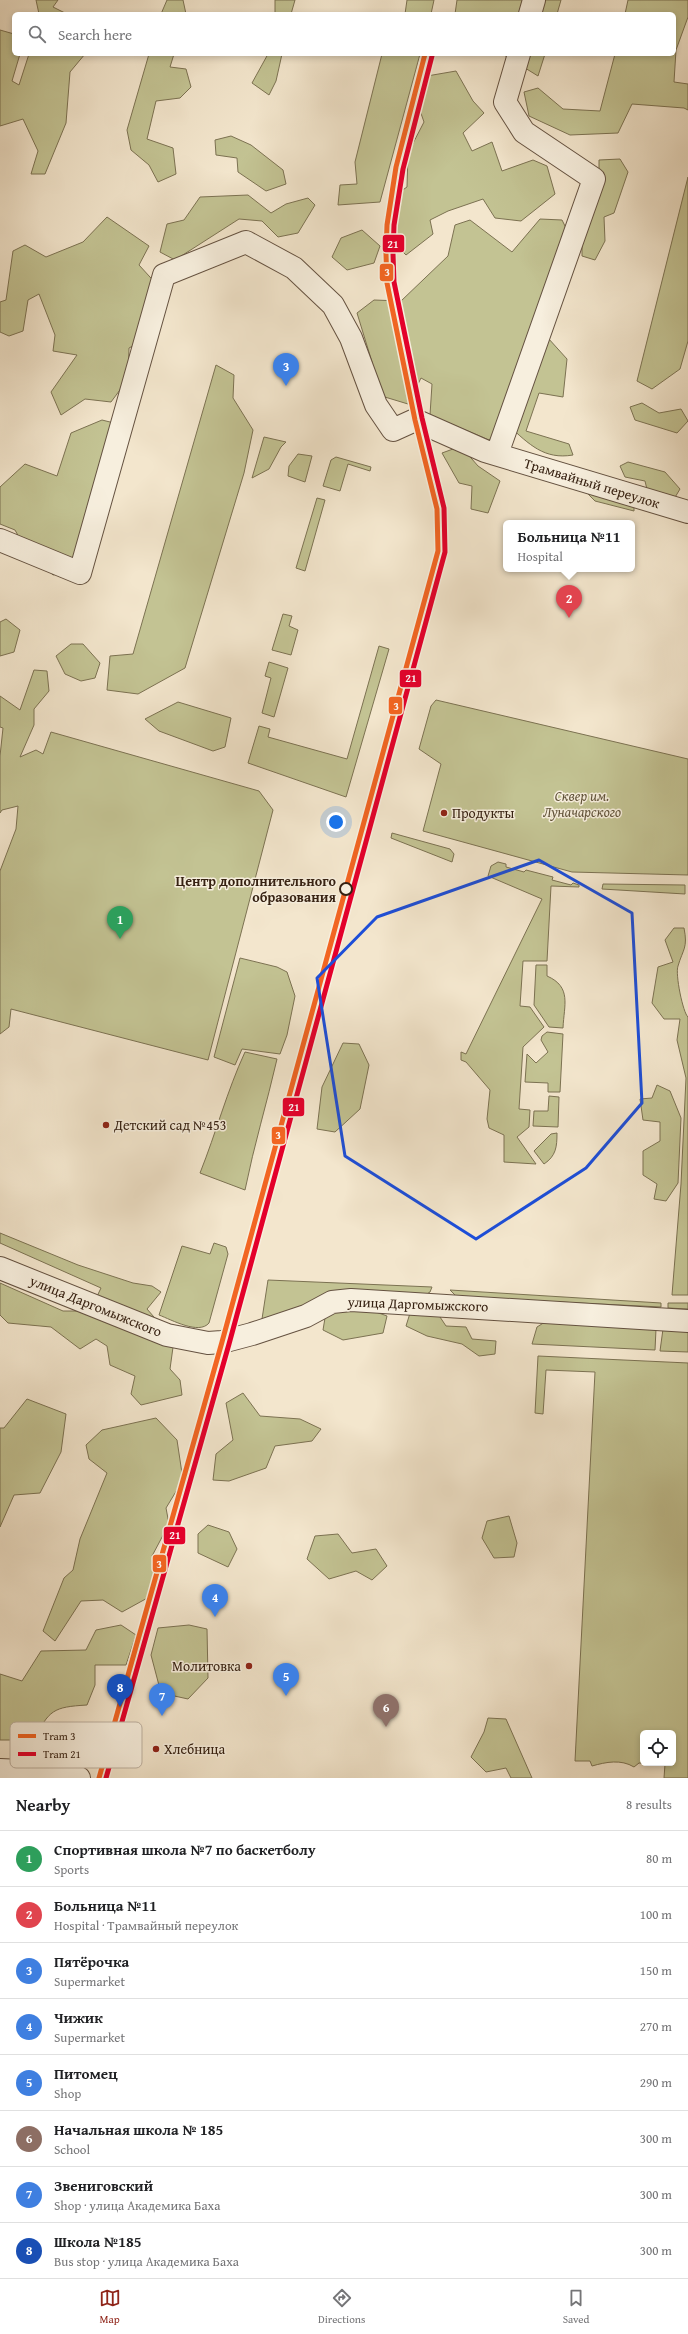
<!DOCTYPE html>
<meta charset="utf-8">
<style>
body{margin:0;font-family:"Gentium Book Plus",serif;background:#f2f2f2;color:#202124}
.controls{position:absolute;right:12px;bottom:12px;display:grid;overflow:hidden;border-radius:6px;box-shadow:0 2px 6px #0003}
.controls button{width:36px;height:36px;display:grid;place-items:center;padding:0;border:0;border-bottom:1px solid #e0e0e0;background:#fff;color:#202124;font:20px sans-serif}
.you{position:absolute;left:336px;top:822px;width:14px;height:14px;margin:-10px;border:3px solid #fff;border-radius:50%;background:#1a73e8;box-shadow:0 0 0 6px #1a73e833}
.badge{display:grid;place-items:center;width:26px;height:26px;border-radius:50%;background:#8f2418;color:#fff;font-size:13px;font-weight:700}
.pin{position:absolute;translate:-50% -33px;filter:drop-shadow(0 1px 2px #0008)}
.pin::after{content:'';position:absolute;top:21px;width:14px;height:12px;background:inherit;clip-path:polygon(0 0,100% 0,50% 100%)}
.popup{position:absolute;left:503px;top:520px;width:132px;height:52px;box-sizing:border-box;display:grid;place-content:center;border-radius:6px;background:#fff;filter:drop-shadow(0 1px 3px #0005);font-size:13px;white-space:nowrap;color:#757577}
.popup b{font-size:15px;color:#202124}
.popup::after{content:'';position:absolute;left:50%;top:100%;margin-left:-8px;border:8px solid transparent;border-top-color:#fff}
.list{margin:0;padding:0;list-style:none}
h2{display:flex;justify-content:space-between;align-items:center;height:52px;margin:0;padding:0 16px;font-size:17px}
h2 small{font-size:13px;font-weight:400;color:#757577}
.list li{display:grid;grid-template-columns:26px 1fr auto;gap:12px;align-items:center;box-sizing:border-box;height:56px;padding:0 16px;border-top:1px solid #e0e0e0}
.list b{display:block;font-size:15px;white-space:nowrap}
.list p{margin:0;font-size:13px;white-space:nowrap;color:#757577}
.list em{font-size:13px;font-style:normal;color:#757577}
.icon{flex:none;width:22px;height:22px;fill:none;stroke:currentColor;stroke-width:2;stroke-linecap:round;stroke-linejoin:round}
.map{position:relative;flex:none;width:688px;height:1778px;overflow:hidden}
.search{position:absolute;background:#fff;box-shadow:0 2px 6px #0003;left:12px;right:12px;top:12px;height:44px;display:flex;align-items:center;gap:10px;box-sizing:border-box;padding:0 14px;border-radius:6px;color:#757577;font-size:15px}
.sheet{height:500px;background:#fff}
nav{display:flex;justify-content:space-around;align-items:center;box-sizing:border-box;height:56px;border-top:1px solid #e0e0e0;background:#fff;font-size:11px;color:#757577}
nav a{display:grid;justify-items:center;gap:2px}
nav .on{color:#8f2418}
.map>svg:first-child{display:block}
</style>
<div class="map">
<svg width="688" height="1778" viewBox="0 0 688 1778">
<rect width="100%" height="100%" fill="#f3e6cd"/>
<filter id="stains"><feTurbulence type="fractalNoise" baseFrequency=".005" numOctaves="4"/><feColorMatrix values="0 0 0 0 .2 0 0 0 0 .09 0 0 0 0 .02 0 0 0 .5 -.17"/></filter>
<radialGradient id="worn" r=".72"><stop offset=".6" stop-color="#630" stop-opacity="0"/><stop offset="1" stop-color="#630" stop-opacity=".3"/></radialGradient>
<!-- green -->
<path fill="#c3c393" stroke="#7c7252" fill-rule="evenodd" d="M36,0H58L53,7L67,14H39Z
M167,0H183L186,14H161Z
M275,0H295L291,14H275Z
M407,0H434L431,14H405Z
M457,0H561L557,14H455Z
M628,0H688V17L676,50L674,82L688,84V110L684,108L632,104L618,133L570,135L529,116L524,92L538,88L563,109L600,111L615,54H674V14H625Z
M0,30L14,34V54H20L12,81L19,85L29,54H85L70,72L66,123L45,174H31L38,151L23,119L0,126Z
M149,54H174L170,67L186,69L191,87L180,98L156,101L147,139L173,148L176,174L158,182L149,165L131,150L127,130Z
M268,54H282L276,81L269,95L252,83Z
M382,54H420L380,202L338,205L340,185L357,184L355,162Z
M500,54H545L538,76L504,55Z
M456,71L473,101L484,113L463,133L472,151L492,142L502,171L533,160L547,166L555,194L521,221L495,218L483,199L448,211L430,220L433,234L406,255L388,237L397,194L407,187L408,153L424,122L417,102L427,76Z
M231,136L251,145L283,170L286,184L266,191L238,172L237,158L216,155L215,140Z
M620,159L628,172L614,213L604,217L605,241L595,260L582,256V218L599,176V160Z
M688,177V341L680,369L652,389L637,381Z
M248,195L271,213L286,204L308,198L315,205L298,233L278,237L262,221L239,219L175,260L160,252L167,224L184,220L200,197Z
M107,217L149,246L139,265L160,288L150,337L129,348L128,379L111,402L85,399L61,415L51,392L77,355L53,351L55,335L39,294L28,300L23,331L9,336L0,332V302L6,300L13,251L25,245L46,257L83,242Z
M540,219L562,220L572,240L548,338L567,359L563,397L539,393L526,431L569,444L573,455C544,460 529,444 509,426L489,440L430,415L432,384L421,378L408,404L375,394L364,382L372,362L357,313L374,300L401,301L448,256L455,225L470,220L512,252Z
M362,230L380,246L374,263L347,270L332,257L341,238Z
M216,365L234,375L233,398L253,430L244,473L185,668L138,694L107,690L110,656L133,654Z
M642,403L659,413L681,409L688,421L677,433L635,420L630,407Z
M102,420L130,427L89,567L53,575L25,548L15,530L0,524V487L25,464L57,476L71,433Z
M264,437L286,442L281,447L269,469L252,478Z
M453,449L465,451L478,466L500,481L488,513L471,509L472,486L459,483L442,453Z
M298,454L312,456L305,482L288,476L289,466Z
M336,457L371,467L370,471L348,464L340,491L323,486L331,460Z
M628,462L665,472L680,489L668,509L634,501V511L595,501L586,492L649,498L645,481L625,477L620,466Z
M317,498L325,500L305,571L296,568Z
M283,614L292,616L289,626L298,630L291,655L272,650Z
M6,619L20,630L14,652L0,656V622Z
M71,644H83L100,663L95,678L81,681L65,674L56,656Z
M379,646L389,649L346,797L248,763L259,726L270,729L268,737L347,759Z
M269,662L288,668L274,717L262,713L271,678L265,676Z
M34,670L47,671L49,691L34,709V725L20,757L36,750L43,754L51,732L259,791L273,810L208,1060L11,1009L9,1027L0,1034V871L16,829L18,806L2,810L0,813V756L3,728L0,727V696L20,710Z
M436,700L688,759V875L572,872L423,831L441,764L419,749L431,706Z
M178,702L231,718L225,747L213,751L159,731L145,719Z
M392,833L450,849L454,854L452,862L391,838Z
M498,862L506,864V867L524,872L526,870L553,877L552,880L571,885L573,883L579,885V887L551,886L547,961H523L520,1006L530,1007L544,1027L523,1047L519,1109L530,1110L529,1127L517,1137L536,1164L504,1162V1135L489,1128L487,1119L490,1090L466,1062L461,1060V1052L466,1054L542,899L488,876L491,866Z
M603,884L685,885V894L602,889Z
M674,928H684C688,948 683,949 678,966C675,974 683,1013 688,1017V1295H672L681,1184L686,1078L677,1040L680,1019H664L652,1003L658,967L673,962L665,940Z
M240,958L277,967L287,972L295,996L287,1035L280,1054L242,1049L235,1065L214,1057Z
M536,965H547V976C572,987 564,1005 563,1028L549,1027L534,1005Z
M547,1032L563,1034L560,1092H548V1083L525,1082L527,1054L536,1063L548,1052L541,1040L542,1036Z
M343,1043L359,1044L369,1065L360,1109L335,1132L317,1129L322,1087Z
M245,1052L277,1059C267,1103 254,1145 245,1190L200,1173C216,1133 227,1091 245,1052Z
M657,1085L670,1091L681,1118L678,1183L666,1201L654,1199L657,1184L643,1175V1151L660,1141V1122L643,1120L640,1099L652,1098Z
M549,1096L559,1097L558,1127L533,1126L534,1111H548Z
M557,1133C557,1147 556,1156 544,1164L534,1151L551,1134Z
M0,1233L78,1265L133,1283L152,1286L161,1292L147,1309L174,1340L170,1369L180,1380L182,1395L141,1405L131,1394L135,1376L110,1365L107,1346L96,1339L80,1349L51,1327L8,1323L0,1315V1283L63,1311H90L101,1288L0,1243Z
M214,1243L226,1247L228,1254L209,1323C199,1335 172,1320 159,1315L182,1246L210,1254Z
M268,1280L432,1287L430,1292L425,1295L297,1309L262,1319Z
M450,1290L661,1303V1307L457,1297Z
M668,1303H688V1309L668,1308Z
M357,1305L387,1316L383,1333L343,1340L323,1330L326,1312Z
M411,1310L436,1311L446,1326L466,1327L472,1339L496,1341L495,1354L479,1356L462,1344L427,1336L406,1326Z
M545,1322L656,1329L655,1350L532,1344L537,1327Z
M663,1329L688,1330V1352L660,1351Z
M538,1356L688,1363V1778H664L665,1764L639,1763L634,1767C621,1759 606,1762 592,1766L590,1761H575L595,1372L546,1370L543,1414L535,1413ZM643,1733H673V1763H643Z
M243,1393L260,1416L300,1419L321,1429L312,1441L275,1446L266,1468L229,1481L213,1480L216,1454L233,1440L226,1403Z
M27,1399L66,1414L61,1452L40,1493L14,1495L0,1527V1428H4Z
M156,1418L177,1440L183,1480L166,1508L169,1524L152,1556L162,1568L151,1596L122,1612L103,1600L81,1601L55,1641L43,1631L64,1578L73,1570L80,1539L107,1473L89,1459L86,1445L102,1430Z
M509,1516L517,1543L514,1557L494,1558L482,1538L487,1521Z
M208,1525L229,1532L237,1549L228,1567L198,1553V1534Z
M338,1534L352,1553L376,1549L387,1566L372,1580L356,1571L329,1579L307,1559L315,1536Z
M121,1625L136,1635L126,1665H95V1685L87,1705C53,1707 49,1710 34,1740H0V1674L22,1681L41,1651L86,1650L96,1630Z
M189,1625L207,1629L208,1678L188,1699L161,1693L151,1655L158,1628Z
M488,1718L506,1719L532,1778H511L506,1768L486,1772L471,1757L484,1732Z"/>
<g fill="none" stroke-linecap="round" stroke-linejoin="round">
<defs>
<path id="minor" d="M530,14L534,0
M497,454L594,179L524,132L505,102L519,54
M0,540L80,573L164,275L246,242L294,268L333,305L351,338L376,405L393,430L415,420L485,451L688,512
M0,1268L167,1335L208,1343L222,1342L252,1334L306,1316L332,1302L351,1300L688,1321
M0,1770L44,1772L79,1778"/>
</defs>
<!-- minor casing -->
<use href="#minor" stroke="#655241" stroke-width="24"/>
<!-- minor -->
<use href="#minor" stroke="#f7efde" stroke-width="22"/>
<defs>
<path id="tram-1" d="M99,1778L222,1342L438,551L437,509L415,420L387,283L386,254L387,225L396,167L425,54"/>
<path id="tram-2" d="M106,1778L229,1344L445,552L444,508L422,418L394,282L393,254L394,225L403,169L432,56"/>
</defs>
<!-- tram-1 casing -->
<use href="#tram-1" stroke="#f7efde" stroke-width="8"/>
<!-- tram-2 casing -->
<use href="#tram-2" stroke="#f7efde" stroke-width="8"/>
<!-- tram-1 -->
<use href="#tram-1" stroke="#f26522" stroke-width="5"/>
<!-- tram-2 -->
<use href="#tram-2" stroke="#e4002b" stroke-width="5"/>
</g>
<!-- marked area -->
<path fill="none" stroke="#1d4ed8" stroke-width="3" stroke-linejoin="round" d="M539,860L632,913L642,1103L586,1168L476,1239L345,1156L317,978L377,917Z"/>
<!-- markers -->
<g fill="#8f2418" stroke="#f7efde" stroke-width="1.5">
<circle cx="444" cy="813" r="4"/>
<circle cx="106" cy="1125" r="4"/>
<circle cx="249" cy="1666" r="4"/>
<circle cx="156" cy="1749" r="4"/>
</g>
<circle fill="#f7efde" stroke="#362112" stroke-width="2" cx="346" cy="889" r="6"/>
<g text-anchor="middle" dominant-baseline="central" stroke-width="3" stroke-linejoin="round" paint-order="stroke">
<!-- street labels -->
<g font-size="14" fill="#362112" stroke="#f7efde">
<text transform="translate(592 483) rotate(17)">Трамвайный переулок</text>
<text transform="translate(418 1304) rotate(2)">улица Даргомыжского</text>
<text transform="translate(96 1306) rotate(22)">улица Даргомыжского</text>
</g>
<!-- park labels -->
<g font-size="14" font-style="italic" fill="#605239" stroke="#f7efde">
<text x="582" y="796">Сквер им.<tspan x="582" dy="16">Луначарского</tspan></text>
</g>
<!-- poi labels -->
<g font-size="14" fill="#362112" stroke="#f7efde" text-anchor="start">
<text x="452" y="813">Продукты</text>
<text x="114" y="1125">Детский сад №453</text>
<text x="241" y="1666" text-anchor="end">Молитовка</text>
<text x="164" y="1749">Хлебница</text>
</g>
<!-- stop labels -->
<g font-size="14" font-weight="bold" fill="#362112" stroke="#f7efde" text-anchor="end">
<text x="336" y="881">Центр дополнительного<tspan x="336" dy="16">образования</tspan></text>
</g>
</g>
<!-- legend -->
<rect x="10" y="1722" width="132" height="46" rx="6" fill="#f7efde" stroke="#bdb1a1" stroke-width="1"/>
<rect x="18" y="1734" width="18" height="4" fill="#f26522"/>
<rect x="18" y="1752" width="18" height="4" fill="#e4002b"/>
<g font-size="11" fill="#362112">
<text x="43" y="1740">Tram 3</text>
<text x="43" y="1758">Tram 21</text>
</g>
<g stroke="#f7efde" stroke-width="1.5">
<rect x="382" y="234" width="23" height="19" rx="4" fill="#e4002b"/>
<rect x="379" y="263" width="15" height="19" rx="4" fill="#f26522"/>
<rect x="399" y="669" width="23" height="19" rx="4" fill="#e4002b"/>
<rect x="388" y="696" width="15" height="19" rx="4" fill="#f26522"/>
<rect x="282" y="1097" width="23" height="20" rx="4" fill="#e4002b"/>
<rect x="271" y="1126" width="15" height="19" rx="4" fill="#f26522"/>
<rect x="163" y="1526" width="23" height="19" rx="4" fill="#e4002b"/>
<rect x="152" y="1554" width="15" height="19" rx="4" fill="#f26522"/>
</g>
<g font-size="11" text-anchor="middle" font-weight="bold" fill="#fff">
<text x="393" y="248">21</text>
<text x="387" y="276">3</text>
<text x="411" y="682">21</text>
<text x="396" y="710">3</text>
<text x="294" y="1111">21</text>
<text x="278" y="1139">3</text>
<text x="175" y="1539">21</text>
<text x="159" y="1568">3</text>
</g>
<rect width="100%" height="100%" filter="url(#stains)"/>
<rect width="100%" height="100%" fill="url(#worn)"/>
</svg>
<div class="controls">
<button><svg class="icon" aria-label="locate" viewBox="0 0 24 24"><circle cx="12" cy="12" r="6"/><path d="M12 2v4M12 18v4M2 12h4M18 12h4"/></svg></button>
</div>
<div class="you"></div>
<div class="pin badge" style="left:120px;top:939px;background:#2e9e5b">1</div>
<div class="pin badge" style="left:569px;top:618px;background:#e0444e">2</div>
<div class="popup"><b>Больница №11</b>Hospital</div>
<div class="pin badge" style="left:286px;top:386px;background:#3f7fe0">3</div>
<div class="pin badge" style="left:215px;top:1617px;background:#3f7fe0">4</div>
<div class="pin badge" style="left:286px;top:1696px;background:#3f7fe0">5</div>
<div class="pin badge" style="left:386px;top:1727px;background:#8d6e63">6</div>
<div class="pin badge" style="left:162px;top:1716px;background:#3f7fe0">7</div>
<div class="pin badge" style="left:120px;top:1707px;background:#1a4fb4">8</div>
<div class="search"><svg class="icon" aria-label="search" viewBox="0 0 24 24"><circle cx="10" cy="10" r="6"/><path d="M15 15l6 6"/></svg>Search here</div>
</div>
<section class="sheet">
<h2>Nearby<small>8 results</small></h2>
<ul class="list">
<li><span class="badge" style="background:#2e9e5b">1</span><div><b>Спортивная школа №7 по баскетболу</b><p>Sports</p></div><em>80 m</em></li>
<li><span class="badge" style="background:#e0444e">2</span><div><b>Больница №11</b><p>Hospital · Трамвайный переулок</p></div><em>100 m</em></li>
<li><span class="badge" style="background:#3f7fe0">3</span><div><b>Пятёрочка</b><p>Supermarket</p></div><em>150 m</em></li>
<li><span class="badge" style="background:#3f7fe0">4</span><div><b>Чижик</b><p>Supermarket</p></div><em>270 m</em></li>
<li><span class="badge" style="background:#3f7fe0">5</span><div><b>Питомец</b><p>Shop</p></div><em>290 m</em></li>
<li><span class="badge" style="background:#8d6e63">6</span><div><b>Начальная школа № 185</b><p>School</p></div><em>300 m</em></li>
<li><span class="badge" style="background:#3f7fe0">7</span><div><b>Звениговский</b><p>Shop · улица Академика Баха</p></div><em>300 m</em></li>
<li><span class="badge" style="background:#1a4fb4">8</span><div><b>Школа №185</b><p>Bus stop · улица Академика Баха</p></div><em>300 m</em></li>
</ul>
</section>
<nav>
<a class="on"><svg class="icon" aria-label="map" viewBox="0 0 24 24"><path d="M3 6l6-2 6 2 6-2v14l-6 2-6-2-6 2zM9 4v14M15 6v14"/></svg>Map</a>
<a><svg class="icon" aria-label="directions" viewBox="0 0 24 24"><path d="M12 3l9 9-9 9-9-9zM9 14v-3h6M13 9l2 2-2 2"/></svg>Directions</a>
<a><svg class="icon" aria-label="saved" viewBox="0 0 24 24"><path d="M7 4h10v16l-5-4-5 4z"/></svg>Saved</a>
</nav>
